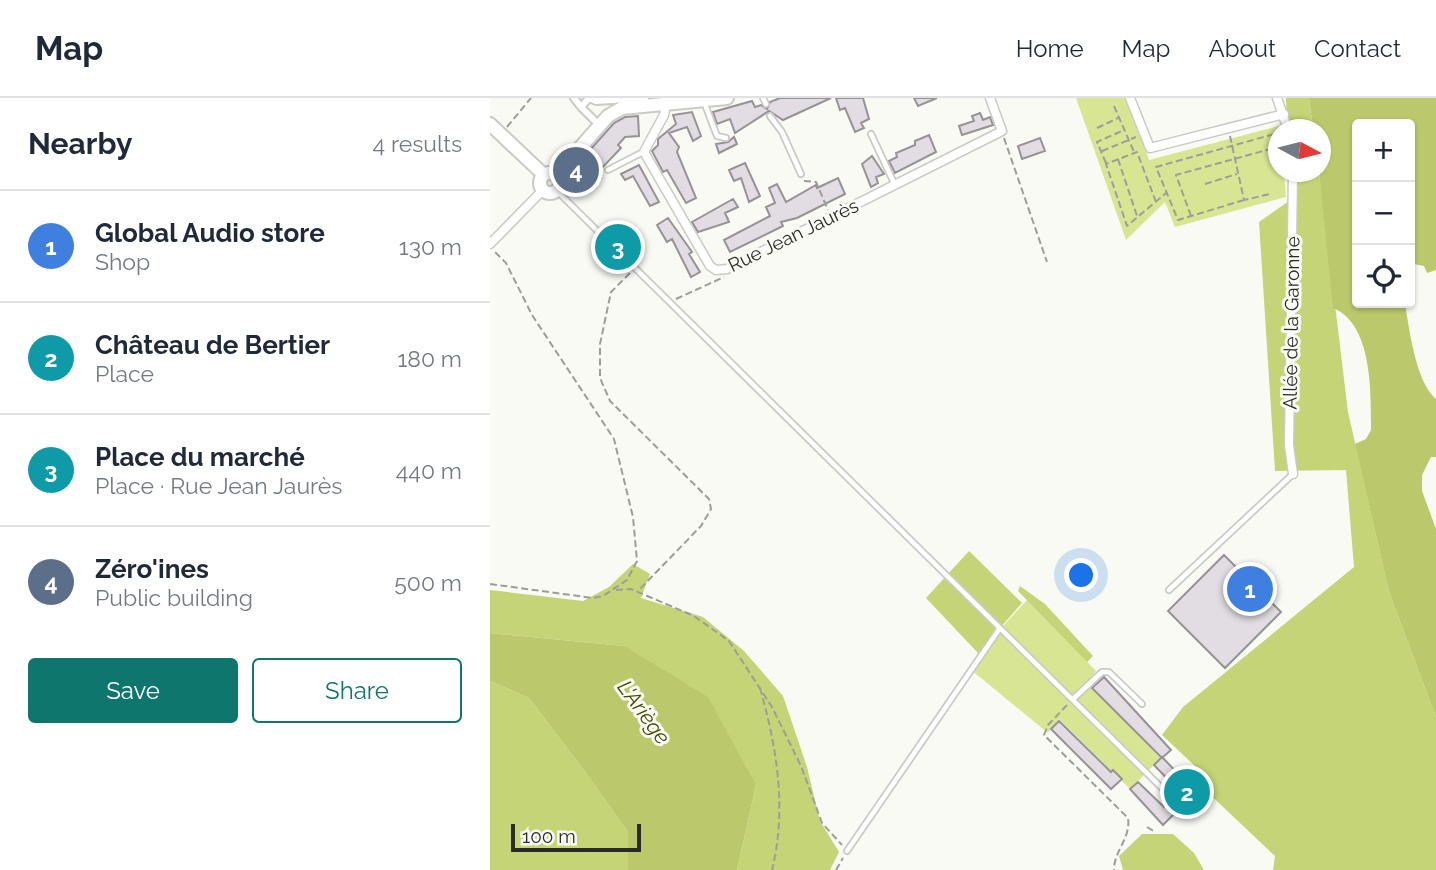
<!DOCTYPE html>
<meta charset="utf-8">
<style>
body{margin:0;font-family:Raleway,sans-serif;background:#f2f2f3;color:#1f2937}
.controls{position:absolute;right:21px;top:21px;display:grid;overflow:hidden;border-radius:7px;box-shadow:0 2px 5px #0004}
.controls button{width:63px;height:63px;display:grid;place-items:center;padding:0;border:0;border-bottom:2px solid #e0e1e3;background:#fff;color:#1f2937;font:35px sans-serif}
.compass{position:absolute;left:778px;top:21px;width:63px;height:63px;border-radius:50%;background:#fff;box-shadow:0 2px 5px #0004;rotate:97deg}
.scale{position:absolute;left:21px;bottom:18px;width:130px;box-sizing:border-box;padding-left:7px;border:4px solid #2a2a28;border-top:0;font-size:19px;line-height:24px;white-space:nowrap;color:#2a2a28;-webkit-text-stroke:5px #f9faf4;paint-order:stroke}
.you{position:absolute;left:592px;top:478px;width:24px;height:24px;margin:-18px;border:5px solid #fff;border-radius:50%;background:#1a73e8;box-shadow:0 0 0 10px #1a73e833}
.badge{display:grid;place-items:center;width:46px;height:46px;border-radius:50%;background:#0f766e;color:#fff;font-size:23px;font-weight:700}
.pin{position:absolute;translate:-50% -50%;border:4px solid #fff;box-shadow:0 2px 7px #0006}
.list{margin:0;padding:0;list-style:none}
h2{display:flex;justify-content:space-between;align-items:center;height:91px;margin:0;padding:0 28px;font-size:30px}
h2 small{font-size:23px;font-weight:400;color:#747a83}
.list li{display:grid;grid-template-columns:46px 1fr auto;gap:21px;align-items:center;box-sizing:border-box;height:112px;padding:0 28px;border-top:2px solid #e0e1e3}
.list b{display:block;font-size:26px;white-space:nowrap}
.list p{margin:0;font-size:23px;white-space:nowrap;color:#747a83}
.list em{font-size:23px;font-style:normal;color:#747a83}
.actions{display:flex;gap:14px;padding:21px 28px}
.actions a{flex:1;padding:16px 0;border:2px solid #0f766e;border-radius:7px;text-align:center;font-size:24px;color:#0f766e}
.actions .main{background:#0f766e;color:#fff}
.icon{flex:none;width:38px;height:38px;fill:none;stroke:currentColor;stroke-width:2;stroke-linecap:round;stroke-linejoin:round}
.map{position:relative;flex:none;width:946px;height:772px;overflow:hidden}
header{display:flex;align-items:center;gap:42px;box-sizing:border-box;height:98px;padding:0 35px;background:#fff;border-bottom:2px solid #e0e1e3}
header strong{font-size:33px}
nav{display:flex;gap:38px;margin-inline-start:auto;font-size:24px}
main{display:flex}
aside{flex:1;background:#fff}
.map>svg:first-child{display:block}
</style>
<header>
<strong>Map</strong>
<nav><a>Home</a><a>Map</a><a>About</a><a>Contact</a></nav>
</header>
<main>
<aside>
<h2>Nearby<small>4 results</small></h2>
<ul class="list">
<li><span class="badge" style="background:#3f7fe0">1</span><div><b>Global Audio store</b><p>Shop</p></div><em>130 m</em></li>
<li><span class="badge" style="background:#0f9aa8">2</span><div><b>Château de Bertier</b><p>Place</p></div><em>180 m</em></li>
<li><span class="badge" style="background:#0f9aa8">3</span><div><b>Place du marché</b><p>Place · Rue Jean Jaurès</p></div><em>440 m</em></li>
<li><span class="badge" style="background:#5c6f8a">4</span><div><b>Zéro'ines</b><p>Public building</p></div><em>500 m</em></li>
</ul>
<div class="actions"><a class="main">Save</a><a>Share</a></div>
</aside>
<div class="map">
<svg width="946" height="772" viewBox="0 0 946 772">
<rect width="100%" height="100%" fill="#f9faf4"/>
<!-- green -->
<path fill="#d8e693" d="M586,0H638L659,62L792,27V31L788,32V74H794L796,99L685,129L675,104L636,142Z
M537,502L606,573L587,596L599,586L672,659L640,691L569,621L558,635L480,571L488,555Z"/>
<!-- forest -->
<path fill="#c5d477" d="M796,0H819L823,31H797Z
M798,74H829L858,314L899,494L946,619V772H783L785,758L712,689L707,670L672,637L693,609L864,469L856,372L785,373L769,124L799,103Z
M479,453L532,505L488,555L436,500Z
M143,466L160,476L151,500L213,519L254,553L293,598L317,669L330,723L349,754L340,772H247L266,687L134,548L0,535V492L93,503L119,489Z
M530,488L555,506L603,558L597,564L528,493Z
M0,583L39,600L96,675L138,734V772H0Z
M652,736H683L704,755L714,772H633L629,758Z"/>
<!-- water -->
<path fill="#bbc96c" d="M819,0H946V172L937,175L934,168L924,166L920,175V26H867V205H915C919,230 926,285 946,301V359H941L932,377V393L946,431V619L899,494L865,346L876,341L881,332C881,296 883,226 843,210L829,74L830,32L823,31Z
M0,535L134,548L218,599L266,687L247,772H138V734L96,675L39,600L0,583Z"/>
<!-- building -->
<path fill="#e1dde2" stroke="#969296" stroke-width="2" d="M290,0H341L293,22L279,13L245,35L240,21L227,26L223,14L262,3L265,9L271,7L277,11L280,4Z
M346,0H373L379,21L371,25L374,30L365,34L355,10L350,12Z
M424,0H447L428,8Z
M202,14L211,38L203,43L197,29L179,35L189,49L187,54L206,100L196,105L177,72L173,74L162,53L168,47V41L186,26L183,17Z
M490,15L493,22L500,19L503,27L472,37L469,28L484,23L482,18Z
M148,18L149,38L135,39L128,47L131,50L107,75L111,80L99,86L83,71L124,25L135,19Z
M439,37L446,54L405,75L399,63L407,59L406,55L425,47V43Z
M244,39L247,46L229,55L226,46L238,44Z
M550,40L555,53L532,61L528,48Z
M382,58L394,76L386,79L388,85L381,89L372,66Z
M255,65L270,98L259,104L251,80L244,83L239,72Z
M149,67L169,104L160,108L143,78L135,82L131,76Z
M348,80L355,96L307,120L291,124L293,128L240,154L234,142L280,118L276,109L285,105L279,90L287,86L296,104L326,87L327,90Z
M243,101L248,109L235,115L239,124L208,134L202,124Z
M178,120L202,154L199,156L210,174L201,179L182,141L177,144L167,127Z
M734,457L791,514L735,570L678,513Z
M614,579L681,652L672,660L602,590Z
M569,623L621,674L623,672L632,681L621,691L561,631Z
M672,659L695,683H700L709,691L673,727L640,691L648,684L674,709L682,701L689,693L664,667Z"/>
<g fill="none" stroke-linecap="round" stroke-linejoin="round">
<defs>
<path id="service" d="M273,0L276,6
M214,4L227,38L236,40
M280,18L292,34L311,76
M381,36L405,87
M118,72L153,54
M66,92L678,696
M679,492L803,376
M583,601L612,574H619L652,606
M357,753L510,530"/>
<path id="pedestrian" d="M84,0L91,9
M99,0L106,3L155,0
M99,0L91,9L109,27"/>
<path id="minor" d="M640,0L660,50L794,16
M787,0L798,32
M177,2L174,17L154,54L220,168L226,172L237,171L512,33L500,0
M803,74L799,347L803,376
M0,146L53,92"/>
<path id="secondary" d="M0,26L54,77
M50 85a10 10 0 1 1 20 0a10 10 0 1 1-20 0Z
M66,77L118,18L132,10L237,0"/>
</defs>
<!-- service casing -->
<use href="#service" stroke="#c9cbc5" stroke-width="8"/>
<!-- pedestrian casing -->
<use href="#pedestrian" stroke="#c9cbc5" stroke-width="10"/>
<!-- minor casing -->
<use href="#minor" stroke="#c9cbc5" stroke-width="11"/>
<!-- secondary casing -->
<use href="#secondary" stroke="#c9cbc5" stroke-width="16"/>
<!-- path -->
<path stroke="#9d9e99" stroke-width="2" stroke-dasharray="7 3.5" stroke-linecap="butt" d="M624,8L644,54
M17,29L41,0
M607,30L628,20
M740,38L754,102L780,96
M514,40L557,164
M612,53L646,39
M628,61L647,118
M616,65L607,44L634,32
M314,83L326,84L338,112
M715,86L747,76
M754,102L688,122L666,69L788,35
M666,104L647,54L616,66L637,128L676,95
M701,118L686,77L784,50
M140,175L121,194L110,246V280L120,303L219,401L221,411L211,428L147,494
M186,201L234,179
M0,486L103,500L113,498L137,482L147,463L143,419L124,341L42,217L16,165L3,152
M126,492L141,491L204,518L239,543L282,609L311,668L332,725L352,747
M270,590C287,650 297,711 282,772
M577,607L558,627L554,637L638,720C641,741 624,752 624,772
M657,729L665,734
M346,772L353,760"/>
<!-- service -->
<use href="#service" stroke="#fff" stroke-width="4.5"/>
<!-- pedestrian -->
<use href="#pedestrian" stroke="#fff" stroke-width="6"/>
<!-- minor -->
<use href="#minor" stroke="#fff" stroke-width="8"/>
<!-- secondary -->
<use href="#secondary" stroke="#fff" stroke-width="12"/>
</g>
<g text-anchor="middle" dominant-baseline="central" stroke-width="6" stroke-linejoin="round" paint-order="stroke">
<!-- street labels -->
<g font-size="19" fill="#2a2a28" stroke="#f9faf4">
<text transform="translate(303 137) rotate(-26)">Rue Jean Jaurès</text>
<text transform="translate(801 225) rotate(-89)">Allée de la Garonne</text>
</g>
<!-- water labels -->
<g font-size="21" font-style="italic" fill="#424a00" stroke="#f9faf4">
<text transform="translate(154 614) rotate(54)">L'Ariège</text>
</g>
</g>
</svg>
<div class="controls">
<button>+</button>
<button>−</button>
<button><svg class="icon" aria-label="locate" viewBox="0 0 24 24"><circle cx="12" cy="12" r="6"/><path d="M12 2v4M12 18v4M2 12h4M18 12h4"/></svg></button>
</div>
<svg class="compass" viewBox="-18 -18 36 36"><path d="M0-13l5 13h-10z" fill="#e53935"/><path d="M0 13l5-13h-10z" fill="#747a83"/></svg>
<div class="scale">100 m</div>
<div class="you"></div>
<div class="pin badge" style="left:760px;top:491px;background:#3f7fe0">1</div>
<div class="pin badge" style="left:697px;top:694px;background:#0f9aa8">2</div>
<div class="pin badge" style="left:128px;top:149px;background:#0f9aa8">3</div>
<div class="pin badge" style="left:86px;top:72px;background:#5c6f8a">4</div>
</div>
</main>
